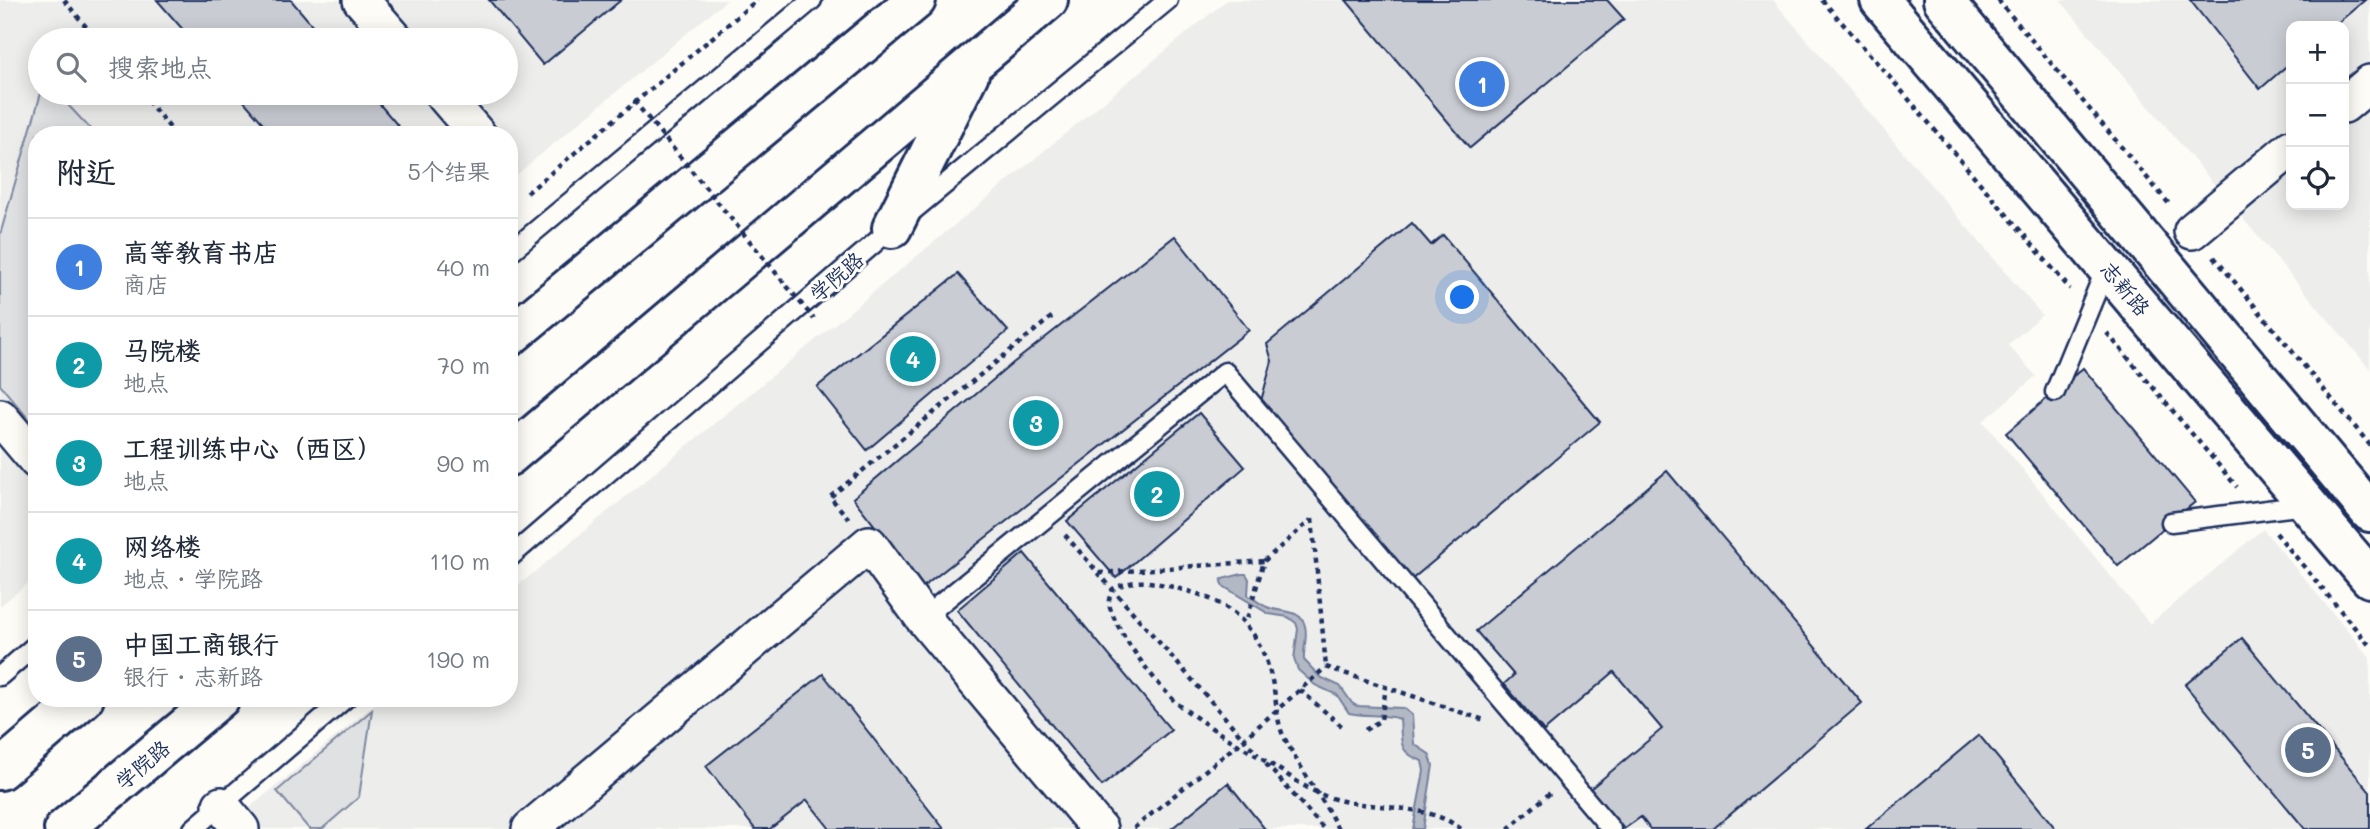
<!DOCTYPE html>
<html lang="zh">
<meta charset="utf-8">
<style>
body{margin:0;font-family:Mali,"LXGW WenKai TC",sans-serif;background:#f6f6f7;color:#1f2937}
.controls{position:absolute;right:21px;top:21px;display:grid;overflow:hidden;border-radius:14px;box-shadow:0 4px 18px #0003}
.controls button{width:63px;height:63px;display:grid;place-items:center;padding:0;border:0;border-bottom:2px solid #e0e1e3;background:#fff;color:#1f2937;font:35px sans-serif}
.you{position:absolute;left:1463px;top:298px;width:24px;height:24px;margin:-18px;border:5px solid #fff;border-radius:50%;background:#1a73e8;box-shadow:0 0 0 10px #1a73e833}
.badge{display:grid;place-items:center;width:46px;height:46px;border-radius:50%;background:#1a73e8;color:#fff;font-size:23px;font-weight:700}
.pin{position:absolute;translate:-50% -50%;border:4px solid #fff;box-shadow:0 2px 7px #0006}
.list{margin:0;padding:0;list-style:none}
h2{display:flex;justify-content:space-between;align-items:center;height:91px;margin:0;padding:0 28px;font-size:30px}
h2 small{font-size:23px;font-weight:400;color:#747a83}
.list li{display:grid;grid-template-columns:46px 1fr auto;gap:21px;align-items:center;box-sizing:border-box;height:98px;padding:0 28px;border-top:2px solid #e0e1e3}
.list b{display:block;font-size:26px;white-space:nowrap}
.list p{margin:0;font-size:23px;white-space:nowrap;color:#747a83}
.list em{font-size:23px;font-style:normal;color:#747a83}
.icon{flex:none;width:38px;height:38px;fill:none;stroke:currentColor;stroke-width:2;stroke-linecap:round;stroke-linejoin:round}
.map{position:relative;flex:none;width:2370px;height:829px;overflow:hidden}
.search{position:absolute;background:#fff;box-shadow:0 4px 18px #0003;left:28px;top:28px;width:490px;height:77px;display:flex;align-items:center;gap:18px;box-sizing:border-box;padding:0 24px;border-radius:38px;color:#747a83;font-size:26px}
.panel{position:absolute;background:#fff;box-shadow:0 4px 18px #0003;left:28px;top:126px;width:490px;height:581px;border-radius:28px}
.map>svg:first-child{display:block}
</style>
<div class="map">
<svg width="2370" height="829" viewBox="0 0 2370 829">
<rect width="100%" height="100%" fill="#fdfcf7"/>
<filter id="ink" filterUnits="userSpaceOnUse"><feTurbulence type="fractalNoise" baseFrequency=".0143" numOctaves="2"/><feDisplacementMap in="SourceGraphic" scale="14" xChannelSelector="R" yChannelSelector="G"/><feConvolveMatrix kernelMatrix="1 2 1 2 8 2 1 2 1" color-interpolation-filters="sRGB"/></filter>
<g filter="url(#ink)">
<!-- built -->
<path fill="#edeeec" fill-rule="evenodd" d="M0,0H727L509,181V135H37V576L0,606ZM40,40H506V93H40Z
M1227,0H1773L2042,315L2008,345L2036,376L1983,421L2150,624L2263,529L2370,658V829H224L382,698H509V593Z
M2060,0H2370V369L2228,201ZM2291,26H2344V205H2291Z"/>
<!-- green -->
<path fill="#e0e1e3" stroke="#7e88a0" stroke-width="2" d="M41,93H57L96,135H37V429L0,385V235Z
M372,710L359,797L322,829H309L277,791Z"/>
<!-- water -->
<path fill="#b3b8c5" stroke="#76819c" stroke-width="2" d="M1242,574H1246L1249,579L1248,595C1254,599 1260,604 1267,607C1280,613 1301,608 1305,626C1308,637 1303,648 1304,660L1320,677L1340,686L1352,703L1357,706L1403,708L1412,715L1414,744L1429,754L1433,765L1423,829H1413L1424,771L1422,761C1397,752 1402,742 1400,719C1383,713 1367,717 1349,713L1337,695L1315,685L1298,670L1294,659L1298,629L1296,623L1288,617L1269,614L1223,586L1221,582L1222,579Z"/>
<!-- building -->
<path fill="#c9ccd3" stroke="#1b2f5e" stroke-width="2" d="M157,0H291L325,40H192Z
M489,0H621L543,65Z
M1346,0H1607L1624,19L1470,148Z
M2190,0H2365L2334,26H2291V62L2260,89Z
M237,93H370L406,135H273Z
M1412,223L1431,245L1443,235L1600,422L1411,580L1261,401L1272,361L1267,344Z
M1175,236L1249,330L923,587L853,498L1013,363Z
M958,274L1008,331L867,450L817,387Z
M2083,368L2195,502L2118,566L2006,433Z
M1199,413L1245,467L1116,578L1067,521Z
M1667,471L1862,703L1713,829H1650L1641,817L1624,829L1590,789L1662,729L1614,672L1544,731L1504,684L1514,675L1476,631Z
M1024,553L1171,730L1102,786L957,610Z
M2242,638L2370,792V829H2305L2185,685Z
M823,674L944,829H830L807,800L770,829H755L706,766Z
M1979,735L2056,829H1866Z
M1228,783L1265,829H1171Z"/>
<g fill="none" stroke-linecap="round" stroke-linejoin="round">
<defs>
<path id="service" d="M509,253L812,0
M2055,392L2107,266
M2171,522L2306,505
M509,558L892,228L1168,0
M923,618L1225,372L1611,829
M0,676L37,644
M193,829L346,698"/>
<path id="minor" d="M361,0L396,40
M442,93L478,135
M2344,105L2370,83
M2192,231L2291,148
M0,417L37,461
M221,805L241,829
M530,829L869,544L923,618L1099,829"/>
<path id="secondary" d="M1880,0L2370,578
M1943,0L2370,512"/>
<path id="primary" d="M892,228L969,74
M509,337L916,0
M509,456L1048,0
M0,770L84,698
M64,829L220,698"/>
</defs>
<!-- service casing -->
<use href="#service" stroke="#1b2f5e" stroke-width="23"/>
<!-- minor casing -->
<use href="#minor" stroke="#1b2f5e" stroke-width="40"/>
<!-- secondary casing -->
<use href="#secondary" stroke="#1b2f5e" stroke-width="44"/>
<!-- primary casing -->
<use href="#primary" stroke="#1b2f5e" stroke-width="44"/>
<!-- path -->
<path stroke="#1b2f5e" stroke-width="4.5" stroke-dasharray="5 5" stroke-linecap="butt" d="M64,0L97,40
M1822,0L1900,89L2070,289
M1998,0L2170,205
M141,93L176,135
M527,193L757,0
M2214,257L2370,445
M2107,333L2237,487
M849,519L830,497L1054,315
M1312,519L1326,667
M2276,533L2370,646
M1065,535L1258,755
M1264,561L1311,520
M1099,573L1264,561L1246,623
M1326,667L1484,720
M1300,690L1345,729
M1365,730L1381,720L1386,687
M1266,764L1324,829
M1134,828L1238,744L1326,667
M1338,829C1322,797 1300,769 1284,737C1277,724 1277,705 1274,690C1263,633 1238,603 1180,589C1155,582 1136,577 1113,589C1111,594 1108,599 1109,604C1114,629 1159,688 1178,704C1207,727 1241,746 1272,765C1287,774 1302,786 1318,793C1361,813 1423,799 1461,829
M1508,829L1550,793"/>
<!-- service -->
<use href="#service" stroke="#fdfcf7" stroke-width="18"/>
<!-- minor -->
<use href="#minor" stroke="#fdfcf7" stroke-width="35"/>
<!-- secondary -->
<use href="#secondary" stroke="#fdfcf7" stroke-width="38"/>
<!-- primary -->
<use href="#primary" stroke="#fdfcf7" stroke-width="38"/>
<!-- path-bridge -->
<path stroke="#1b2f5e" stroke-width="4.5" stroke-dasharray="5 5" stroke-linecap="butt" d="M634,101L814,319"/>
</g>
</g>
<g text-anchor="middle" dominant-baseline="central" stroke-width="6" stroke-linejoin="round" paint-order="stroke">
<!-- street labels -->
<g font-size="21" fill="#1b2f5e" stroke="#fdfcf7">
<text transform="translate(836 276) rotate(-41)">学院路</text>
<text transform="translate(2126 288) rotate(50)">志新路</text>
<text transform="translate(142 764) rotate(-40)">学院路</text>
</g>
</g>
</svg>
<div class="controls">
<button>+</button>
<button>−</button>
<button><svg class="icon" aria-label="locate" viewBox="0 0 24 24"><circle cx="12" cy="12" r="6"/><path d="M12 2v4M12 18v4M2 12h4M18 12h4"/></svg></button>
</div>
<div class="you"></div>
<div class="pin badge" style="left:1482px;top:84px;background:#3f7fe0">1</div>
<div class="pin badge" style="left:1157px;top:494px;background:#0f9aa8">2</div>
<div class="pin badge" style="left:1036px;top:423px;background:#0f9aa8">3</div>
<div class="pin badge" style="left:913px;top:359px;background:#0f9aa8">4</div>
<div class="pin badge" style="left:2308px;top:750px;background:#5c6f8a">5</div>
<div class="search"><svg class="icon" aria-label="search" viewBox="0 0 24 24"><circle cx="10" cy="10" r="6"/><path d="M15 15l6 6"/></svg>搜索地点</div>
<section class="panel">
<h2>附近<small>5个结果</small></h2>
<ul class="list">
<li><span class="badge" style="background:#3f7fe0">1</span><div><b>高等教育书店</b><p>商店</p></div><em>40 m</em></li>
<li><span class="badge" style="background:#0f9aa8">2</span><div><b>马院楼</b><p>地点</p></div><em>70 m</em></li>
<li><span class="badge" style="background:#0f9aa8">3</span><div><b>工程训练中心（西区）</b><p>地点</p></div><em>90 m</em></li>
<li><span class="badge" style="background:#0f9aa8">4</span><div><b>网络楼</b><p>地点 · 学院路</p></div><em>110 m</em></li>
<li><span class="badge" style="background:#5c6f8a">5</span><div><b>中国工商银行</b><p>银行 · 志新路</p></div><em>190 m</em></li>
</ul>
</section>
</div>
